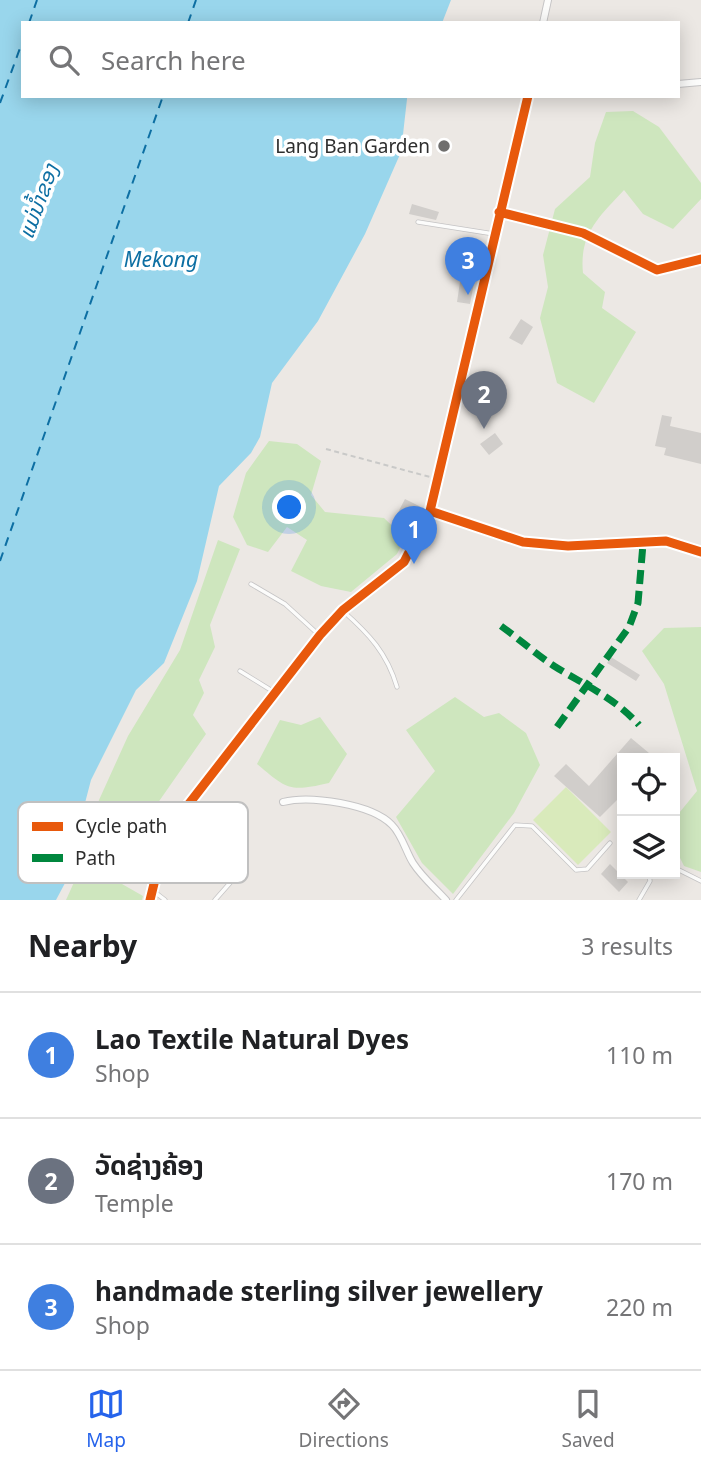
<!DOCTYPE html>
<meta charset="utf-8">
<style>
body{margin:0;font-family:"Noto Sans","Noto Sans Lao",sans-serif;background:#f6f6f6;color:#202124}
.controls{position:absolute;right:21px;bottom:21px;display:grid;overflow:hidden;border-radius:0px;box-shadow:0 4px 18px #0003}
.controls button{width:63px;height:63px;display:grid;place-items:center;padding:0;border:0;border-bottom:2px solid #e0e0e0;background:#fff;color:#202124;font:35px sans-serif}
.you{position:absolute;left:290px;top:508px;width:24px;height:24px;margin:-18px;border:5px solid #fff;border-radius:50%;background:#1a73e8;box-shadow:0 0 0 10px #1a73e833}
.badge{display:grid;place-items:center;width:46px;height:46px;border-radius:50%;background:#2563eb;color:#fff;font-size:23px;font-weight:700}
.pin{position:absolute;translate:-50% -58px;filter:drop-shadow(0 2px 4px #0008)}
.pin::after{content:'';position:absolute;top:37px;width:24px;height:21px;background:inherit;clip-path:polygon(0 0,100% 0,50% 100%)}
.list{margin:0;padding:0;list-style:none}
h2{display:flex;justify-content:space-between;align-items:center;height:91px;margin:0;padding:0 28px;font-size:30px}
h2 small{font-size:23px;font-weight:400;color:#757577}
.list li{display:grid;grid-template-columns:46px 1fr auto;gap:21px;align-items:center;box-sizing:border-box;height:126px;padding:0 28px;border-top:2px solid #e0e0e0}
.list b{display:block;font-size:26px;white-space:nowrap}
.list p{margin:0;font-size:23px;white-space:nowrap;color:#757577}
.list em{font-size:23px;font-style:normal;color:#757577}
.icon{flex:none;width:38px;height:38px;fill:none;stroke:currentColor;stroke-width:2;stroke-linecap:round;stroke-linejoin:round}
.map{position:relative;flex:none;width:701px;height:900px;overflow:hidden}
.search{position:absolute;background:#fff;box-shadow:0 4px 18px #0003;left:21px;right:21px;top:21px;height:77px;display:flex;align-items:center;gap:18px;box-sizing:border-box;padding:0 24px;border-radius:0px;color:#757577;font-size:26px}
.sheet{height:469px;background:#fff}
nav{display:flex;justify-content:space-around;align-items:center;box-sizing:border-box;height:98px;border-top:2px solid #e0e0e0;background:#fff;font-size:19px;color:#757577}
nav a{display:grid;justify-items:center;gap:4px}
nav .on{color:#2563eb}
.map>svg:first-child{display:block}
</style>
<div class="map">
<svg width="701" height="900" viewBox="0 0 701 900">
<rect width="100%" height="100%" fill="#ece8e4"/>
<!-- green -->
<path fill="#cee6be" d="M633,111L659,127L701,183V199L673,229L643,214L624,190C599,217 579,234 583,273L605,292L602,308L636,332L594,403L557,383L540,318L548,287L543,255L555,209L590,177L595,143L606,112Z
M269,441L297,444L321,461L311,495L325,512L384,518L405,538L397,554L351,592L321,586L291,571L307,540L287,527L268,552L247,545L233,517L246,473Z
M218,540L240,549L210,625L215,647L199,680L204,693L193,715L206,734L155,807L158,830L124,862L122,884L143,896L142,900H66L80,869L99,800L128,736L180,650Z
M701,627V872L684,866L675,848V818L697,791L664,684L642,651L664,628Z
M455,697L484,717L499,713L526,733L540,765L514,813L453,894L422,863L396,817L435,771L406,730Z
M320,717L347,754L329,783C289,792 288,790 257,764L280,720L301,725Z"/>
<!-- pitch -->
<path fill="#d9eabb" d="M566,787L611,832L578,865L533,820Z"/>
<!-- water -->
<path fill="#99d6ec" d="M0,0H451L442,23H23V96H407V99L401,152L365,234L318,321L272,383L260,437L251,453L219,486L197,581L164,663L136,690L91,780L74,845L73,868L56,900H0Z"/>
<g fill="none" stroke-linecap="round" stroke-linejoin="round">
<!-- ferry -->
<path stroke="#0d6fa3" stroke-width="2" stroke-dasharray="9 7" stroke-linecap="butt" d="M29,23L37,0
M188,23L196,0
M0,103L23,40
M0,561L163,96"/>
</g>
<!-- building -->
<path fill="#d1cecb" d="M412,204L439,212L436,220L409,214Z
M460,282L474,283L470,304L457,302Z
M521,319L533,327L522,345L509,338Z
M662,415L672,417L670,426L701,433V464L664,455L666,448L655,446Z
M495,433L503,444L489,455L480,444Z
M405,499L421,507L409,530L393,522Z
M611,657L640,675L636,681L607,663Z
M631,738L655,758H622V802L618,799L600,817L554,776L566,764L589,786Z
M610,864L628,882L619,892L601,874Z"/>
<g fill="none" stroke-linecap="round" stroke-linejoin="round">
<defs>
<path id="service" d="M418,222L494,234
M251,584L285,604L319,635
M343,611C369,634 387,653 397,687
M240,671L274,692
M675,868L701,881
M152,890L165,900
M215,900L244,867
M456,900L515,825L532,826L576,870L587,869L610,843
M639,900L650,881L649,874"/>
<path id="minor" d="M543,23L548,0
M678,84L701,82
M499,212L583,233L657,270L701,259
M430,511L523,542L568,546L666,541L701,552
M283,802C310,795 372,804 392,825C402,835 406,852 413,863C422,877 435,888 446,900
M150,900L163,847L181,814L320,635L343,610L404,562L430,511L528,96"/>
</defs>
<!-- service casing -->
<use href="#service" stroke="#c5c4c5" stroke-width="5"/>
<!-- minor casing -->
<use href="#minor" stroke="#c5c4c5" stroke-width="8"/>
<!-- path -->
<path stroke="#c9c9c8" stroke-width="2" stroke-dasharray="5 3.5" stroke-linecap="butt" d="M326,449L430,477"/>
<!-- service -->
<use href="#service" stroke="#fcfcfb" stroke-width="3.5"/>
<!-- minor -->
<use href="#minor" stroke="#fcfcfb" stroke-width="6"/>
<!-- quiet -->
<path stroke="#00873e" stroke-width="7" stroke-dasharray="14 7" stroke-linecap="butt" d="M501,626C519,639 536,654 554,666C584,685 614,697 639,725
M557,727L629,627L638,603L643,544"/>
<defs>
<path id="cycleway" d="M499,212L583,233L657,270L701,259
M430,511L523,542L568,546L666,541L701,552
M150,900L163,847L181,814L320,635L343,610L404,562L430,511L528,96"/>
</defs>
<!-- cycleway casing -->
<use href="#cycleway" stroke="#fff" stroke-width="13"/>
<!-- cycleway -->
<use href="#cycleway" stroke="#e8590c" stroke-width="9"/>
</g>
<!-- markers -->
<circle fill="#706f6e" stroke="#fff" stroke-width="2.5" cx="444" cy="146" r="7"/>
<g text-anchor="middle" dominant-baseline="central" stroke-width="7" stroke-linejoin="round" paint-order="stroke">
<!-- poi labels -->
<g font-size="19" fill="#2e2e2e" stroke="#fff" text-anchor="end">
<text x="430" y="146">Lang Ban Garden</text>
</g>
<!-- water labels -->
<g font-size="21" font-style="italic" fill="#0d6fa3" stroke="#fff">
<text transform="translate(38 201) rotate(-70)">ແມ່ນ້ຳຂອງ</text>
<text x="161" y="259">Mekong</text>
</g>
</g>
<!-- legend -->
<rect x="18" y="802" width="230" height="81" rx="10" fill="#fff" stroke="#c0c0c0" stroke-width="2"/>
<rect x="32" y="822" width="31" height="9" fill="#e8590c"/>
<rect x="32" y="854" width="31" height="8" fill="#00873e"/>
<g font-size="19" fill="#2e2e2e">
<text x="75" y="833">Cycle path</text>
<text x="75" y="865">Path</text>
</g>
</svg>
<div class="controls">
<button><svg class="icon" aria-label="locate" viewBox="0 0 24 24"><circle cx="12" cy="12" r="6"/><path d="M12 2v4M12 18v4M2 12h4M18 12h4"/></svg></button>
<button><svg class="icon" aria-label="layers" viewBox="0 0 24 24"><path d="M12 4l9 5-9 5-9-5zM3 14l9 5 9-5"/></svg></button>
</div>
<div class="you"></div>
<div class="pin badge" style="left:414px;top:564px;background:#3f7fe0">1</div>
<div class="pin badge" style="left:484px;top:429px;background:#6b7280">2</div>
<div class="pin badge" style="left:468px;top:295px;background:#3f7fe0">3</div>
<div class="search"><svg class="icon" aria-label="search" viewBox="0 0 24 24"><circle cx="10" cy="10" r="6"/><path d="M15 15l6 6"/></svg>Search here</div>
</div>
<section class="sheet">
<h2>Nearby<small>3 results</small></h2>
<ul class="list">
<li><span class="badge" style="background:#3f7fe0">1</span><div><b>Lao Textile Natural Dyes</b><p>Shop</p></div><em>110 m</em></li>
<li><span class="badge" style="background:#6b7280">2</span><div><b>ວັດຊ່າງຄ້ອງ</b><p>Temple</p></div><em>170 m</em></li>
<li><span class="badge" style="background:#3f7fe0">3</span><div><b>handmade sterling silver jewellery</b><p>Shop</p></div><em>220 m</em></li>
</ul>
</section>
<nav>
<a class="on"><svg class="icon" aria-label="map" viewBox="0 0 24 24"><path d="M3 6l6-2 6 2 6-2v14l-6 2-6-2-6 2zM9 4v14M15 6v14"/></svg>Map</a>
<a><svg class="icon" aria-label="directions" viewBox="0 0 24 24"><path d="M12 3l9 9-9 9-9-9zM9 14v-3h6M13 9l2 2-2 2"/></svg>Directions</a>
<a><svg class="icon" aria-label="saved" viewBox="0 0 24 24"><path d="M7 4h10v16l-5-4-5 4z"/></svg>Saved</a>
</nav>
